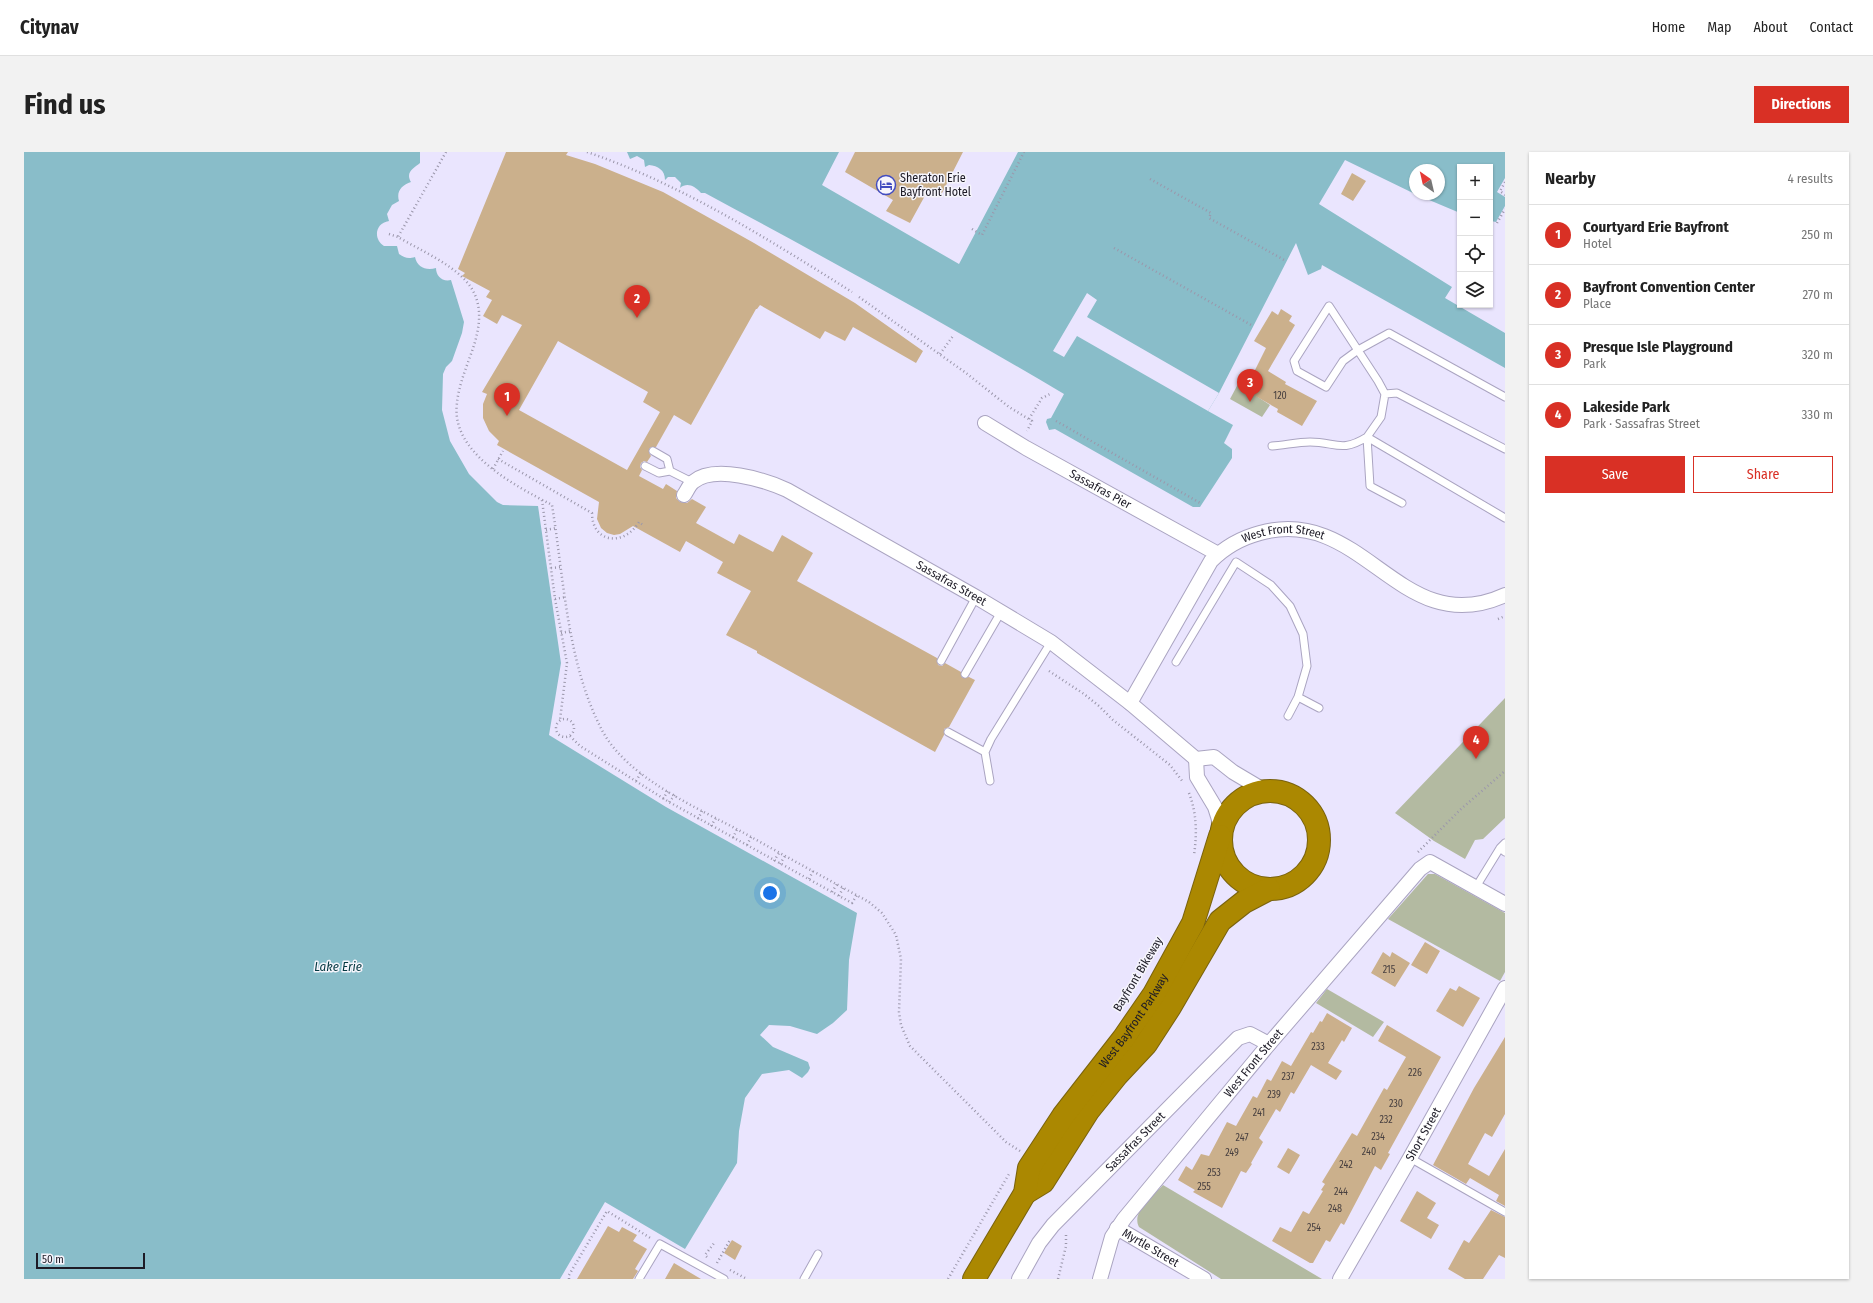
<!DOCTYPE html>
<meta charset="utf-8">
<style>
body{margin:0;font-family:"Fira Sans Condensed",sans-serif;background:#f2f2f2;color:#222}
.controls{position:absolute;right:12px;top:12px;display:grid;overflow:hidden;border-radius:0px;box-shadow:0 1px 3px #0004}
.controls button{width:36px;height:36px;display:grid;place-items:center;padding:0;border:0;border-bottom:1px solid #e0e0e0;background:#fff;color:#222;font:20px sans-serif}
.compass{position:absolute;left:1385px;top:12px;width:36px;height:36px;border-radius:50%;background:#fff;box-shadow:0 1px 3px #0004;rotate:326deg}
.scale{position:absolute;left:12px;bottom:10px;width:109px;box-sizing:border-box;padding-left:4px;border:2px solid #1d1b26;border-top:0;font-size:11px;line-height:14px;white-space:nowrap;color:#1d1b26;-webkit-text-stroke:3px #f6f5fc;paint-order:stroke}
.you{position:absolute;left:746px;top:741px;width:14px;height:14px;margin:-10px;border:3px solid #fff;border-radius:50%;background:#1a73e8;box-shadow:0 0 0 6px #1a73e833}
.badge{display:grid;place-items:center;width:26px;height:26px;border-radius:50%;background:#d93025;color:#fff;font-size:13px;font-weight:700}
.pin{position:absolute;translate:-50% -33px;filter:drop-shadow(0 1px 2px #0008)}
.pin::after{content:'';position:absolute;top:21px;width:14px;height:12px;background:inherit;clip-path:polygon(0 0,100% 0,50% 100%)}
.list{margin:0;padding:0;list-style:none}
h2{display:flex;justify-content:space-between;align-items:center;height:52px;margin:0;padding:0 16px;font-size:17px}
h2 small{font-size:13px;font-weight:400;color:#767676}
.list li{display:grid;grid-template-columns:26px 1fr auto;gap:12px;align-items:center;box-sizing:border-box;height:60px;padding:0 16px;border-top:1px solid #e0e0e0}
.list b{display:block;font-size:15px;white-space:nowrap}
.list p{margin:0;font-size:13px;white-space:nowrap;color:#767676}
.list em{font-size:13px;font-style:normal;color:#767676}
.actions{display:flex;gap:8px;padding:12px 16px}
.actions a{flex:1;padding:9px 0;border:1px solid #d93025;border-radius:0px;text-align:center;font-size:14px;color:#d93025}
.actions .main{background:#d93025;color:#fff}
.icon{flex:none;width:22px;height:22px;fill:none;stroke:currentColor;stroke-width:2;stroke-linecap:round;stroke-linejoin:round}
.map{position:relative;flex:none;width:1481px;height:1127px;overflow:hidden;border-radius:0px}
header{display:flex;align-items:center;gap:24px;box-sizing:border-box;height:56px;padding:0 20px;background:#fff;border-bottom:1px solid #e0e0e0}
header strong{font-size:19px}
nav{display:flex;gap:22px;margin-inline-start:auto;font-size:14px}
.intro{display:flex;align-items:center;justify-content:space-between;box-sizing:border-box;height:96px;padding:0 24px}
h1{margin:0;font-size:28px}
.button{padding:10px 18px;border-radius:0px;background:#d93025;color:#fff;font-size:14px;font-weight:700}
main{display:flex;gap:24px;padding:0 24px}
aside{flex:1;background:#fff;border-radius:0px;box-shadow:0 1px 3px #0004}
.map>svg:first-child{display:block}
</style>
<header>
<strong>Citynav</strong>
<nav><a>Home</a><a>Map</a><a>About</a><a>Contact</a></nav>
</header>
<div class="intro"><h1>Find us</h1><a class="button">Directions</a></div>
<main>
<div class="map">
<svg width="1481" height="1127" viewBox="0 0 1481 1127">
<rect width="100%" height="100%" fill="#eae5fe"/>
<!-- green -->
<path fill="#b3baa1" d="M1214,232L1246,253L1238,265L1206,247Z
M1481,546V666L1459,687L1451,688L1441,707L1410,689L1371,661Z
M1404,722H1411L1481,761V820L1476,829L1364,767Z
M1303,837L1360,870L1349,885L1292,851Z
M1139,1033L1298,1127H1197L1115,1075C1107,1060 1129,1044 1139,1033Z"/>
<!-- water -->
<path fill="#89bdc9" d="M0,0H396V11C390,16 381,20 387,30C378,33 372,39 375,49L368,53L363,62L365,69C351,71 349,87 360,94H373L375,102C381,106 384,107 391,105C393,115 402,119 412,116C412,124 418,130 427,128L440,170L438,181L428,209L422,215L419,222L418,258L426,289L445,322L473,350L479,353L514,354L537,511L525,583L642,655L833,761L825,808L823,858L809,871L793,882L766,874L745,873L736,883L749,895L784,910L786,916L784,920L778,926L765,918L738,922L721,946L715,979L713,1011L661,1097L581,1050L536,1127H0Z
M603,0H815L798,33L935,112L994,0H1481V26L1473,40L1481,45V54L1472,70L1467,69L1466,70V15H1436V61L1391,42H1415V18H1391V42L1321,8L1295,52L1428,135L1421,146L1481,181V216L1298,113L1297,117L1284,123L1272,91L1195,241L1184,259L1209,273L1200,291L1208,297V306L1176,355H1169L1031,277L1025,278L1022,270L1023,267L1027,266L1040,242C922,172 802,106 681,41H677C671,34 663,30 656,36L657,31L651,25H644L641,28C641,18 634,14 625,13L621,15L620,8L613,4L606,7Z"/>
<!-- pier -->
<path fill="#eae5fe" d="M1063,141L1073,148L1063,165L1195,241L1184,259L1053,184L1040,205L1029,199Z"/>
<!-- building -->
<path fill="#cbb08c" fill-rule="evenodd" d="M482,0H544L542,3L571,12L639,40L730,91L831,151L899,199L892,211L829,175L821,189L801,179L796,187L736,153L733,157H732L667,273L650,263L632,295H627L625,297V301L627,304L623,310L620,309L617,311L616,315L618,318L615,324L639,337L642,332L653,339L652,346L656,350L663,351L668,347L682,355L672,371L710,392L715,382L749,400L758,383L789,401L773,429L913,506L914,513L918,514L921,511L937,520V524L939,526L945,525L951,528L925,575L920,577V583L911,600L733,501V499L702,483L727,439L693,421L699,410L662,389L656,400L609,374L596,382L590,383L583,381L577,376L573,367L575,350L473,293L475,289L465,279L459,266V252L463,242L458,240L498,173L478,163L473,172L459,164L468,148L462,145L466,139L438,124L441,121L434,117ZM534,189L624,240L619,250L636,260L603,318L495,258Z
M831,0H939L916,45L903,40L886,71L862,59L869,48L821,20Z
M1328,21L1342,29L1329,49L1317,42Z
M1257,157L1268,164L1265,169L1271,173L1244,219L1262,230L1261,232L1293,249L1278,274L1253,260L1254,257L1221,238L1242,196L1230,189L1248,159L1254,163Z
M1401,790L1416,799L1403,822L1387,813Z
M1359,800L1366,805L1368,800L1386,811L1371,835L1347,821Z
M1435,834L1456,846L1439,875L1412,859L1426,836L1432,839Z
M1303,861L1328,876L1320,890L1318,888L1304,911L1318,919L1312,928L1287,913L1270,942L1267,940L1256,960L1252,957L1235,986L1239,990L1227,1011L1228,1012L1222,1021L1217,1019L1198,1056L1169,1040L1171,1038L1154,1028L1162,1014L1168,1018L1177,1002L1185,1004L1203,970L1212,974L1229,944L1233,946L1243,927L1247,929L1258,909L1267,914L1287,880L1289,881L1296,869L1298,870Z
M1363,873L1417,905L1364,1001L1366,1002L1357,1018L1351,1014L1320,1073L1317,1071L1306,1090L1302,1088L1289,1111H1286L1248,1089L1256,1075L1267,1080L1279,1059L1285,1062L1299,1039L1297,1038L1301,1032L1298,1030L1328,981L1333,984L1360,936L1363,938L1382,905L1354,889Z
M1481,885V962L1468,985L1461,981L1444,1012L1465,1024L1481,997V1054L1472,1049L1475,1043L1446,1026L1442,1032L1409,1013L1450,936Z
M1264,996L1276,1003L1265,1022L1253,1015Z
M1393,1039L1412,1051L1403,1066L1415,1073L1407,1087L1376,1069Z
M1467,1058L1481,1065V1106L1475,1103L1459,1127H1441L1424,1117L1440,1088L1445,1091Z
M584,1074L595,1080L598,1075L613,1083L609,1089L623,1097L611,1117L614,1119L609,1127H553Z
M708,1088L718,1094L711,1108L700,1101Z
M650,1111L677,1127H641Z"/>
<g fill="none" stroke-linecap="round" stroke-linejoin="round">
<defs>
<path id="lane" d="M1361,242L1373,241L1481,297
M1248,294C1261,293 1274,290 1286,290C1312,290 1317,301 1343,285L1481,366
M629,299L643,307L646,319
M621,314L635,321L646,319L668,330
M1378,351L1346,334L1343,285L1357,265L1361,242L1354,229L1305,154L1270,209L1273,219L1302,235L1319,209L1334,198L1365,181L1481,245
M917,509L952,445
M1152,510L1212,410L1247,433L1266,454L1279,482L1283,514L1274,545L1264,564
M941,522L977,460
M1274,545L1295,556
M924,580L961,600
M966,629L961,600L967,587L1027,490
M1481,691L1476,696L1481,700
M1452,735L1476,696
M1386,1006L1481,1060
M615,1127L636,1092L700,1127
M780,1127L794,1102"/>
<g id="street">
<path id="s1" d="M961,271L1002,296L1194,402"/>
<path id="s2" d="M660,343C663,339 665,333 669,330C690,312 741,328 763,338L952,445L1027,490L1106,551L1172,607L1190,605L1209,620L1241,639"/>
<path id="s3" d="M1106,551L1187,409C1201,395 1217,386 1236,381C1340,352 1376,491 1481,443"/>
<path d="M1172,607L1173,625L1191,655L1198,677"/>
<path id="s4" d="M1093,1076L1180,1127"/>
<path id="s5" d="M995,1127L1015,1091L1029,1073L1214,886L1226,882L1245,892"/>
<path id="s6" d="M1076,1127L1088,1085L1100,1067L1245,892L1396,717L1406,710L1481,752"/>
<path id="s7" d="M1316,1127L1386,1006L1481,836"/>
</g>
<g id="highway">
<circle cx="1246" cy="688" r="49"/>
<path d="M1001,1041L1019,1030L1064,959L1093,923L1122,892L1146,855L1196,769L1220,750L1245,737"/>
<path id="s8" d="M950,1127L1001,1041L1005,1016L1039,964L1099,887L1130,842L1169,771L1196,684"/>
</g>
</defs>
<!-- lane casing -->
<use href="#lane" stroke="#aaa4c1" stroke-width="9"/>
<!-- street casing -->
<use href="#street" stroke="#aaa4c1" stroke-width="16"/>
<!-- highway casing -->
<use href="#highway" stroke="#79620e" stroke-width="24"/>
<!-- path -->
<path stroke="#9b97ab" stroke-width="2.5" stroke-dasharray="1 3" stroke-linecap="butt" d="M422,0L374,85C397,99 434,114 448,137C458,154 456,172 451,190C445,210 435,230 433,251C426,301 492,334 528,353C540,427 543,513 579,580C605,627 674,656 720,681C761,704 803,727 845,750L858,761L872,783L877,807L875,860L877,873L886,894L982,990L996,999
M563,0C657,32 744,87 828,140
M1126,27L1187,61L1185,66L1262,109
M1481,30L1476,39L1481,43
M1473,71L1481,57
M948,77L958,83L1000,0
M365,82L374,85
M1090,96L1229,174
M835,145L942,221L985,255L1008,269L1003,279
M916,202L929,184
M1005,267L1018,246L1026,242
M1032,269L1178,352
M474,307L568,361C568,391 600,395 615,370L619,373
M469,317L479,299
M518,348L531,447L543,511L536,568
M522,378L532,376
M527,416L538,415
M531,447L542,445
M1474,467L1481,464
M537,481L547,479
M1025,519L1060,542L1075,554L1089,568L1146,613L1159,630
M532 576a9 9 0 1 1 18 0a9 9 0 1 1-18 0Z
M546,584L556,594L645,650L828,751L833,743
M612,629L617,621
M1165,641C1173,662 1173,682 1170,703
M639,647L644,639
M645,650L651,643
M674,667L678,659
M687,674L692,666
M709,686L713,677
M723,693L727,685
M1394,700L1437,657L1481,619
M750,709L755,701
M756,712L761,704
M785,727L789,719
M808,740L813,732
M815,744L819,736
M683,1105L681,1103L691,1090
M693,1111L706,1088
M706,1118L723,1127
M545,1127V1123L583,1059L628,1087
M924,1127L985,1022
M1034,1127L1042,1094V1080"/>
<!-- lane -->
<use href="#lane" stroke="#fff" stroke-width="7"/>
<!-- street -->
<use href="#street" stroke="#fff" stroke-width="14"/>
<!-- highway -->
<use href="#highway" stroke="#ab8801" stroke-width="22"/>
</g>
<!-- icons -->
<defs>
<symbol id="hotel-ring" viewBox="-11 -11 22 22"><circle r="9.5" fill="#f6f5fc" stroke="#424cc0" stroke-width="1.5"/><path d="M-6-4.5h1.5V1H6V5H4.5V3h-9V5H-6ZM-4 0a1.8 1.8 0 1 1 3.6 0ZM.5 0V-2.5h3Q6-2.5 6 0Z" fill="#424cc0"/></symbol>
</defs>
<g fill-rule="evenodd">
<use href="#hotel-ring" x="851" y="22" width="22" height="22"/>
</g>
<g text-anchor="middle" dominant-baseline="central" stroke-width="3" stroke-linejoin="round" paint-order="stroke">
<!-- number labels -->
<g font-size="10" fill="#484040">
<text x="1256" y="244">120</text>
<text x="1365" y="818">215</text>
<text x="1294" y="895">233</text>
<text x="1391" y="921">226</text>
<text x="1264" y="925">237</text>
<text x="1250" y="943">239</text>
<text x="1372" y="952">230</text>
<text x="1235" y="961">241</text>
<text x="1362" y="968">232</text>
<text x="1354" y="985">234</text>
<text x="1218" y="986">247</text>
<text x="1345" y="1000">240</text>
<text x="1208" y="1001">249</text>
<text x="1322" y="1013">242</text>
<text x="1190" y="1021">253</text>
<text x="1180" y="1035">255</text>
<text x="1317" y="1040">244</text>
<text x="1311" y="1057">248</text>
<text x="1290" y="1076">254</text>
</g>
<!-- poi labels -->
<g font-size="12" fill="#1d1b26" stroke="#f6f5fc" text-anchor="start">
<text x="876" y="26">Sheraton Erie<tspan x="876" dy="14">Bayfront Hotel</tspan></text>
</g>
<!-- street labels -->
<g font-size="12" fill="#1d1b26" stroke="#f6f5fc">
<text stroke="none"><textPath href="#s1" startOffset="133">Sassafras Pier</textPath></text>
<text stroke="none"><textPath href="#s3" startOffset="244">West Front Street</textPath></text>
<text stroke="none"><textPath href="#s2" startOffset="303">Sassafras Street</textPath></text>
<text transform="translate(1114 822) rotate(-59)">Bayfront Bikeway</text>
<text stroke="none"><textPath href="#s8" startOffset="306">West Bayfront Parkway</textPath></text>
<text stroke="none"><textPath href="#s6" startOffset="268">West Front Street</textPath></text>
<text stroke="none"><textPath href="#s7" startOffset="167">Short Street</textPath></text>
<text stroke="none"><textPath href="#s5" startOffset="181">Sassafras Street</textPath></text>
<text stroke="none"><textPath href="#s4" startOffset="39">Myrtle Street</textPath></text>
</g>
<!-- water labels -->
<g font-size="13" font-style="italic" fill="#043841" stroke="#f6f5fc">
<text x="314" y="814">Lake Erie</text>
</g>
</g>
</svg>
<div class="controls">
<button>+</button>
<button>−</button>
<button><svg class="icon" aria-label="locate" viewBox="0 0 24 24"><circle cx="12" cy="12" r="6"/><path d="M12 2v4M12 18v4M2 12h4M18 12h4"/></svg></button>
<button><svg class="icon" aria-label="layers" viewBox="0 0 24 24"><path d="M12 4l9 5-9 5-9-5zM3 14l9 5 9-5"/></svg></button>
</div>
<svg class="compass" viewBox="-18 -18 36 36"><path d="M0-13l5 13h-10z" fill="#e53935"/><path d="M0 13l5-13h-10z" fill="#767676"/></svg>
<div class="scale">50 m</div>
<div class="you"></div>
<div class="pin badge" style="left:483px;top:264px">1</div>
<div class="pin badge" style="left:613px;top:166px">2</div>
<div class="pin badge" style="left:1226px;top:250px">3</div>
<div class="pin badge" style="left:1452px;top:607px">4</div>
</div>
<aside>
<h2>Nearby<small>4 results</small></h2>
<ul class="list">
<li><span class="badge">1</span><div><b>Courtyard Erie Bayfront</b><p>Hotel</p></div><em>250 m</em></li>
<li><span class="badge">2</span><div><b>Bayfront Convention Center</b><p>Place</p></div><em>270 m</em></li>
<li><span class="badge">3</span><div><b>Presque Isle Playground</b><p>Park</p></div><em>320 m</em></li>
<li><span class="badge">4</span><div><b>Lakeside Park</b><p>Park · Sassafras Street</p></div><em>330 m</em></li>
</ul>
<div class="actions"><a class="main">Save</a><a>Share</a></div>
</aside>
</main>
